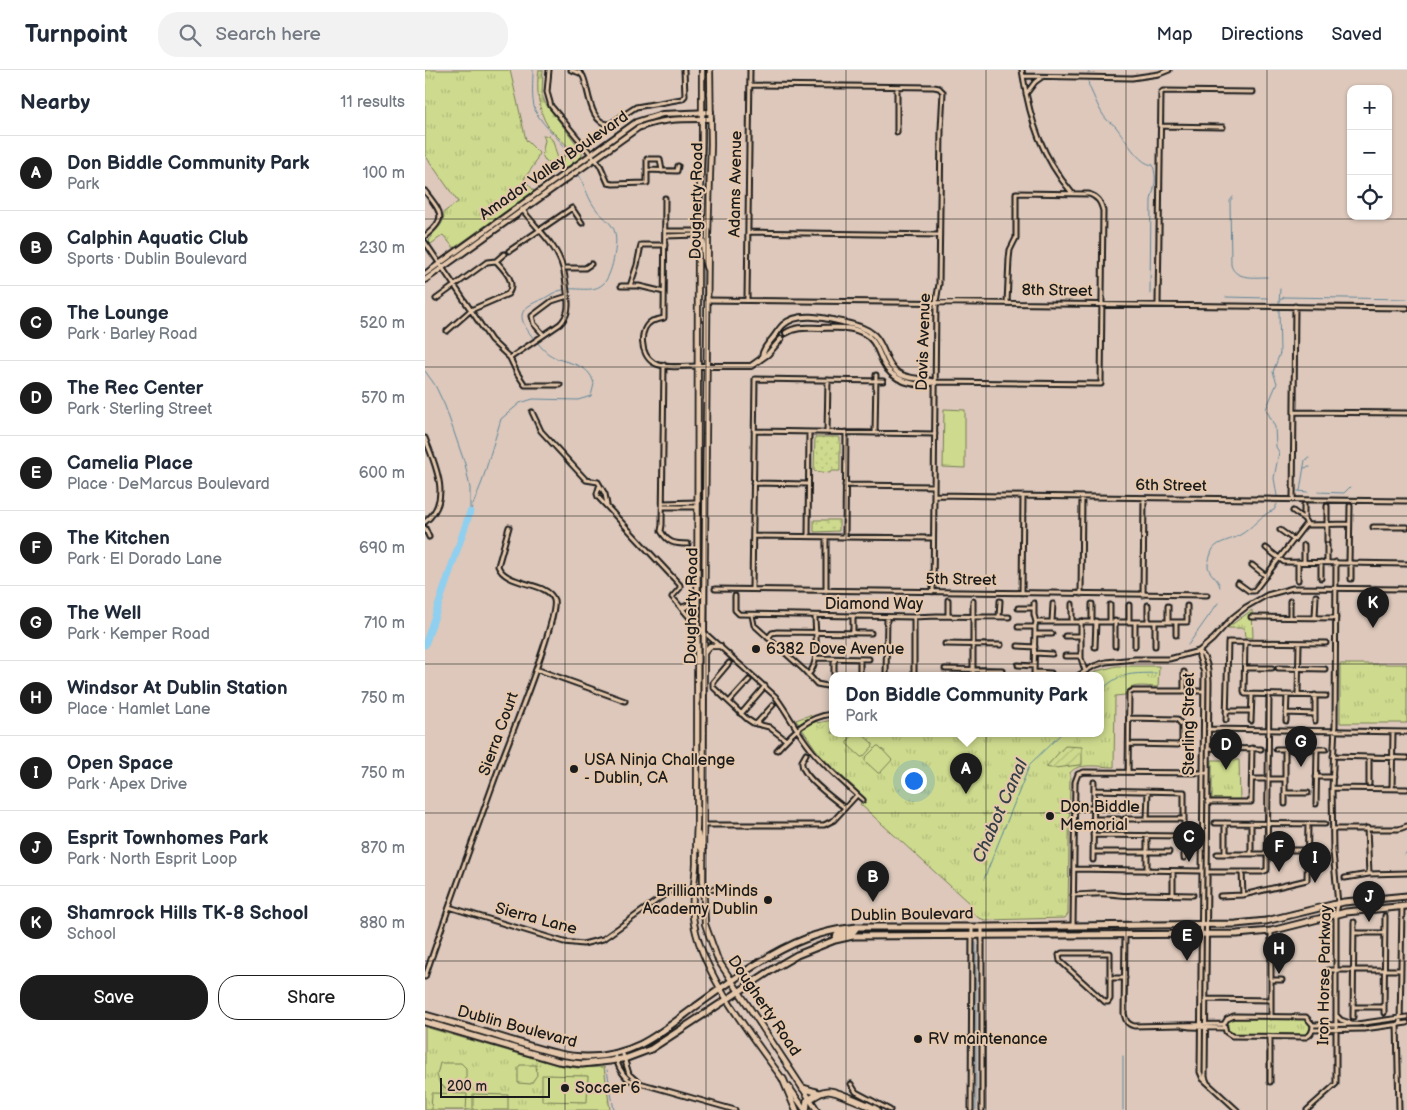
<!DOCTYPE html>
<meta charset="utf-8">
<style>
body{margin:0;font-family:"Balsamiq Sans",sans-serif;background:#f2f2f3;color:#1f2937}
.controls{position:absolute;right:15px;top:15px;display:grid;overflow:hidden;border-radius:10px;box-shadow:0 1px 4px #0004}
.controls button{width:45px;height:45px;display:grid;place-items:center;padding:0;border:0;border-bottom:1px solid #e0e1e3;background:#fff;color:#1f2937;font:25px sans-serif}
.scale{position:absolute;left:15px;bottom:12px;width:110px;box-sizing:border-box;padding-left:5px;border:2px solid #1c1c1c;border-top:0;font-size:14px;line-height:18px;white-space:nowrap;color:#1c1c1c;-webkit-text-stroke:4px #e5c8ac;paint-order:stroke}
.you{position:absolute;left:488px;top:710px;width:18px;height:18px;margin:-12px;border:4px solid #fff;border-radius:50%;background:#1a73e8;box-shadow:0 0 0 8px #1a73e833}
.badge{display:grid;place-items:center;width:32px;height:32px;border-radius:50%;background:#1c1c1c;color:#fff;font-size:16px;font-weight:700}
.pin{position:absolute;translate:-50% -41px;filter:drop-shadow(0 1px 2px #0008)}
.pin::after{content:'';position:absolute;top:26px;width:18px;height:15px;background:inherit;clip-path:polygon(0 0,100% 0,50% 100%)}
.popup{position:absolute;left:404px;top:602px;width:275px;height:65px;box-sizing:border-box;display:grid;place-content:center;border-radius:10px;background:#fff;filter:drop-shadow(0 1px 4px #0005);font-size:16px;white-space:nowrap;color:#747a83}
.popup b{font-size:19px;color:#1f2937}
.popup::after{content:'';position:absolute;left:50%;top:100%;margin-left:-10px;border:10px solid transparent;border-top-color:#fff}
.list{margin:0;padding:0;list-style:none}
h2{display:flex;justify-content:space-between;align-items:center;height:65px;margin:0;padding:0 20px;font-size:21px}
h2 small{font-size:16px;font-weight:400;color:#747a83}
.list li{display:grid;grid-template-columns:32px 1fr auto;gap:15px;align-items:center;box-sizing:border-box;height:75px;padding:0 20px;border-top:1px solid #e0e1e3}
.list b{display:block;font-size:19px;white-space:nowrap}
.list p{margin:0;font-size:16px;white-space:nowrap;color:#747a83}
.list em{font-size:16px;font-style:normal;color:#747a83}
.actions{display:flex;gap:10px;padding:15px 20px}
.actions a{flex:1;padding:11px 0;border:1px solid #1c1c1c;border-radius:20px;text-align:center;font-size:18px;color:#1c1c1c}
.actions .main{background:#1c1c1c;color:#fff}
.icon{flex:none;width:28px;height:28px;fill:none;stroke:currentColor;stroke-width:2;stroke-linecap:round;stroke-linejoin:round}
.map{position:relative;flex:none;width:982px;height:1040px;overflow:hidden}
header{display:flex;align-items:center;gap:30px;box-sizing:border-box;height:70px;padding:0 25px;background:#fff;border-bottom:1px solid #e0e1e3}
header strong{font-size:24px}
nav{display:flex;gap:28px;margin-inline-start:auto;font-size:18px}
.search{width:350px;height:45px;background:#f2f2f3;display:flex;align-items:center;gap:12px;box-sizing:border-box;padding:0 18px;border-radius:20px;color:#747a83;font-size:19px}
main{display:flex}
aside{flex:1;background:#fff}
.map>svg:first-child{display:block}
</style>
<header>
<strong>Turnpoint</strong>
<div class="search"><svg class="icon" aria-label="search" viewBox="0 0 24 24"><circle cx="10" cy="10" r="6"/><path d="M15 15l6 6"/></svg>Search here</div>
<nav><a>Map</a><a>Directions</a><a>Saved</a></nav>
</header>
<main>
<aside>
<h2>Nearby<small>11 results</small></h2>
<ul class="list">
<li><span class="badge">A</span><div><b>Don Biddle Community Park</b><p>Park</p></div><em>100 m</em></li>
<li><span class="badge">B</span><div><b>Calphin Aquatic Club</b><p>Sports · Dublin Boulevard</p></div><em>230 m</em></li>
<li><span class="badge">C</span><div><b>The Lounge</b><p>Park · Barley Road</p></div><em>520 m</em></li>
<li><span class="badge">D</span><div><b>The Rec Center</b><p>Park · Sterling Street</p></div><em>570 m</em></li>
<li><span class="badge">E</span><div><b>Camelia Place</b><p>Place · DeMarcus Boulevard</p></div><em>600 m</em></li>
<li><span class="badge">F</span><div><b>The Kitchen</b><p>Park · El Dorado Lane</p></div><em>690 m</em></li>
<li><span class="badge">G</span><div><b>The Well</b><p>Park · Kemper Road</p></div><em>710 m</em></li>
<li><span class="badge">H</span><div><b>Windsor At Dublin Station</b><p>Place · Hamlet Lane</p></div><em>750 m</em></li>
<li><span class="badge">I</span><div><b>Open Space</b><p>Park · Apex Drive</p></div><em>750 m</em></li>
<li><span class="badge">J</span><div><b>Esprit Townhomes Park</b><p>Park · North Esprit Loop</p></div><em>870 m</em></li>
<li><span class="badge">K</span><div><b>Shamrock Hills TK-8 School</b><p>School</p></div><em>880 m</em></li>
</ul>
<div class="actions"><a class="main">Save</a><a>Share</a></div>
</aside>
<div class="map">
<svg width="982" height="1040" viewBox="0 0 982 1040">
<defs>
<pattern id="grass-dots" width="8" height="8" patternUnits="userSpaceOnUse" patternTransform="scale(1.25)"><rect width="8" height="8" fill="#cedb8e"/><path d="M2 2h.1M6 6h.1" fill="none" stroke="#b0bb7a" stroke-width="1.8" stroke-linecap="round"/></pattern>
<pattern id="forest-firs" width="22" height="20" patternUnits="userSpaceOnUse" patternTransform="scale(1.25)"><rect width="22" height="20" fill="#cedb8e"/><path d="M5 1l3.5 6h-7zM16 11l3.5 6h-7z" fill="#b0bb7a"/></pattern>
<pattern id="park-tufts" width="24" height="20" patternUnits="userSpaceOnUse" patternTransform="scale(1.25)"><rect width="24" height="20" fill="#cedb8e"/><path d="M3 7l-1-3M5 7V3M7 7l1-3M15 17l-1-3M17 17v-4M19 17l1-3" fill="none" stroke="#b0bb7a"/></pattern>
<pattern id="garden-furrows" width="10" height="10" patternUnits="userSpaceOnUse" patternTransform="scale(1.25)"><rect width="10" height="10" fill="#cedb8e"/><path d="M-1 1l2-2M0 10L10 0M9 11l2-2" fill="none" stroke="#b0bb7a"/></pattern>
</defs>
<rect width="100%" height="100%" fill="#ddc8bb"/>
<filter id="ink" filterUnits="userSpaceOnUse"><feTurbulence type="fractalNoise" baseFrequency=".02" numOctaves="2"/><feDisplacementMap in="SourceGraphic" scale="10" xChannelSelector="R" yChannelSelector="G"/><feConvolveMatrix kernelMatrix="1 2 1 2 8 2 1 2 1" color-interpolation-filters="sRGB"/></filter>
<g filter="url(#ink)">
<!-- grass -->
<path fill="url(#grass-dots)" stroke="#757c55" d="M390,367H414L415,368V401H406L405,403L389,401Z
M389,450H414V461L389,462Z"/>
<!-- forest -->
<path fill="url(#forest-firs)" stroke="#757c55" d="M114,0H118L117,25L120,33L157,81V87L138,100L132,94L121,92L117,85L120,70L118,65L124,66L128,71L133,89L148,82C141,73 130,66 123,56C113,42 111,16 114,0Z"/>
<!-- park -->
<path fill="url(#park-tufts)" stroke="#757c55" d="M0,0H85L101,70L114,83L109,95L99,109L109,121L29,178L18,165L6,174L4,172C6,160 20,159 19,142L33,132L0,85Z
M827,540L828,568L820,567L819,558H802Z
M915,594H982V653H915Z
M692,596H734L733,617C722,617 704,612 700,625L690,626L689,697C677,697 652,692 645,703L643,844L640,848L560,850L554,848L544,840V833L435,734L440,728L394,684L371,650L385,645L393,653L407,650V663H675V605H666L672,601Z
M787,690H814L815,730L787,729Z
M809,947L878,948L884,951L885,959L882,964L878,966L876,964H811L809,965L803,962V950Z
M0,957L132,995L152,998L179,997L185,1040H0Z"/>
<!-- garden -->
<path fill="url(#garden-furrows)" stroke="#757c55" d="M640,676L657,677V695C647,695 628,700 621,697Z"/>
<!-- pitch -->
<path fill="#cedb8e" stroke="#757c55" d="M519,339L540,340V398L518,397Z
M430,663H436L448,674V676L438,687H436L422,674V672Z
M452,676H454L467,690L455,703H453L440,691V688Z
M15,993H36L41,998V1020L26,1021L15,1015L12,1005Z
M95,995H111L112,1005L106,1014L93,1013V998Z
M117,1005L163,1006L162,1032L117,1031Z
M7,1023L42,1024L41,1040H6Z
M48,1024L83,1025V1040H48Z"/>
<g fill="none" stroke-linecap="round" stroke-linejoin="round">
<!-- stream -->
<path stroke="#61879b" stroke-width="1" d="M108,0C108,12 106,28 110,40C119,60 141,71 148,91
M663,3L664,0
M663,10L664,16C669,26 674,41 682,50C685,53 689,54 691,57C700,68 713,94 728,95C732,110 730,115 726,130L725,224
M808,127L805,131L806,195C810,210 830,207 842,207
M801,227L842,228
M855,230L859,227L982,229
M854,233L855,219
M109,269C91,246 92,239 120,228C125,225 131,221 137,220C150,216 167,224 178,214C187,206 193,174 190,163C188,153 176,146 171,139C163,129 160,116 154,105
M0,301L10,315L20,336L40,394L45,418V441
M879,398L885,397
M873,421L883,422
M875,421L880,390L884,388
M893,422L919,423L925,417
M852,426L849,408L854,382L851,377L850,357L841,339L852,313L848,302L855,283L854,239
M45,442L57,412L76,349L95,333L108,329L153,330L166,326L169,314C164,292 143,295 127,286C121,283 116,277 112,272
M795,517C794,508 782,504 783,494C784,490 786,482 788,479C793,471 808,470 815,465C828,458 835,445 849,440L852,434
M763,575L793,533
M675,622C694,602 704,604 731,603
M980,784L982,782
M559,809L605,694L637,663
M182,1000L189,1040
M551,1040V873
M698,1040V986"/>
<!-- river -->
<path stroke="#8fcff0" stroke-width="7" d="M0,575L45,442"/>
<defs>
<path id="minor" d="M124,0L122,22L126,36L175,95L183,113L188,114L222,113V89H235L237,101
M146,0L155,3L158,6C164,18 164,55 185,54L211,37L257,29L260,26L259,0
M597,0L598,6L707,8L734,4L744,0
M598,6C605,51 617,87 647,123
M325,15L509,17L514,18L518,22L516,59L514,214L511,232L508,522
M601,24L610,12L617,7
M735,56L798,57
M472,62V17
M222,100L252,101L253,96
M0,121C15,142 24,147 0,166
M240,128L239,248C235,249 231,250 227,251C213,259 215,285 229,293C240,299 260,296 272,296
M240,161H273
M323,162L514,165
M240,166L273,165
M0,172L66,270L85,288L92,303L100,315H135
M84,181L147,138L157,153
M71,191L79,184
M138,198H160L166,194
M196,216H214L239,222
M205,216L212,195L216,175H240
M11,229L62,192L71,191C79,200 92,212 83,224L46,240L22,261
M322,229L325,0
M282,230L982,238
M733,234L736,23L738,21L828,22
M118,264L109,254L107,246L127,231L143,226
M85,288L135,254C144,245 144,235 142,222C141,212 140,202 136,192C128,171 110,157 97,139
M239,295L237,455L236,461C243,473 249,474 263,474
M510,312L676,314L678,141C676,132 673,127 664,124L591,123V168L585,180L584,189L582,233
M107,342L116,361L161,410L173,412L180,424L182,435
M869,342L982,343
M329,361L510,364
M402,362L403,310
M450,363L451,305
M0,368C10,395 28,430 0,452
M328,413L383,414
M420,415L509,416
M174,417L172,424L173,427L255,515V518L247,527L271,555L350,626C363,643 372,662 385,678C400,698 420,713 438,730
M509,425L982,431
M868,430L870,236
M238,433L272,432
M238,437H272
M868,441L879,449L882,454
M879,449V435
M948,457H982
M0,458L4,467
M855,460L869,470
M328,466L508,468
M383,466L384,362
M420,467L421,362
M902,471V436
M841,478L859,492L982,494
M873,492V510
M879,492V475
M896,492V508
M902,492V475
M924,493L925,436
M827,495L841,506
M926,509V493
M813,513L824,521H829L880,455L924,454
M290,519L782,525
M327,519L330,309L458,311
M401,521V467
M597,523L598,426
M656,524L657,427
M718,525L719,428
M310,526V540L314,544L488,547L512,546L584,547
M865,531V547
M609,533V545L611,552
M647,534V551
M667,534V551
M704,535V552
M723,535V552
M743,536V552
M593,538H609
M327,545L329,555L379,600L392,614L407,617
M523,546V530
M574,547L575,531
M826,547L911,548
M890,547L891,526
M627,551L628,534
M656,551V588L660,601
M685,551V535
M611,552H762V536
M593,557H610
M428,563V547
M610,564H627
M751,565V552
M640,566H656
M343,568L347,563L352,562L446,563
M820,572L819,621L820,624L901,626
M520,574L576,575
M593,576L610,577
M690,576V551
M710,576V552
M730,576V552
M670,577L671,551
M774,581V587L779,603L775,1002L778,1009L812,1040
M774,581C783,589 783,600 784,611L780,1007L782,1012
M610,583L627,584
M640,586H656
M391,588L444,589
M304,593L288,612V617L322,649L328,653L344,657L361,670
M593,595L609,596
M820,598H847
M853,598L900,599
M111,599L200,631
M520,599L577,600
M610,602L626,603
M383,605C396,591 390,564 390,546
M409,605V592L411,589
M435,605V589
M461,605L462,547
M489,605V547
M548,605V531
M609,605L610,556L611,552
M654,605L669,596L681,592L710,589H744L774,581L788,569L807,548L821,537L842,525L868,518L982,519
M759,621V602
M873,625L874,573
M890,625V651
M304,632L324,610
M801,641H826
M861,643L890,644
M316,644L340,616
M801,650L803,572L901,573
M826,651L827,625
M861,651L862,625
M331,654L348,635
M783,659L982,662
M704,674L753,675L757,672V655L752,649L704,648
M783,678L836,679
M851,679H901
M352,680C368,662 382,647 407,644
M381,684L377,691C374,705 409,729 420,738
M908,686L982,688
M703,702L704,623L708,621H779
M891,707H908
M827,709H860
M944,714V687
M907,718L982,719
M967,719L968,662
M669,720L759,722V788
M860,723H883
M782,732H826L827,678
M860,734V679
M891,734L892,679
M649,738H668
M668,749H694
M699,749H759
M722,749L723,721
M790,753L900,754
M278,755H399L409,750L432,725
M942,758L944,804
M908,759H974L982,756
M668,765L759,766
M842,780H883
M668,782H694
M696,782H744
M792,784H842
M800,784V753
M826,784V753
M668,790L669,712
M649,799L776,801
M722,801V765
M782,802H837L842,800L844,625
M817,802L818,825
M920,808L944,804L982,803
M648,825C659,825 671,823 682,824C693,824 703,828 715,824L768,825
M748,825V801
M795,826L818,825L882,810L883,754
M24,837L139,872L158,874L178,869L245,821L298,819
M648,855L650,712L653,704L659,702L783,703
M929,863H959
M700,865L699,944C701,951 702,954 709,956L799,954
M903,900H976
M0,907C24,835 50,764 76,692C85,668 134,548 129,530C123,511 81,517 73,496L84,457
M685,908V883H637L634,885L635,891L680,932H683L685,929V908H700
M846,910H857
M780,929L846,930
M928,937H959
M959,943L960,846
M911,945L916,950L925,953
M809,946L881,947L888,955C888,960 887,965 881,967L807,966L801,962L799,954L802,949Z
M846,947V861
M928,947L929,852
M972,954L974,1040
M975,954L977,837
M888,955L932,954L982,947
M758,956L765,957L799,958
M888,960L939,959L982,953
M197,981L204,1004L213,1012
M190,983C192,994 195,1002 204,1010L310,1040
M845,1012V967
M426,1014L431,1022L465,1040
M546,1040L547,858
M557,1040V857
M882,1040L911,1014V844L913,834L908,782L907,718L910,655L911,492"/>
<path id="tertiary" d="M0,204L211,52L237,44L286,42
M0,210L213,58C239,48 258,49 286,49
M361,263C371,256 383,258 394,258C408,258 424,256 436,262C450,268 452,279 458,292C467,311 490,318 510,312
M337,287C338,279 343,274 348,268C351,264 354,259 358,255C373,241 400,248 417,252C429,255 440,257 449,265C460,276 460,294 473,303C485,311 498,307 510,312
M273,296H326L343,284L356,269"/>
<path id="secondary" d="M277,0V72L273,165L272,755C271,768 271,781 271,794C270,811 266,829 268,847C275,903 327,966 359,1011
M285,0L286,74L283,165L279,562L278,809L280,854L293,890L392,1040
M274,162C282,173 276,187 282,199
M257,538L264,535L271,527
M279,583L285,576H295
M273,764L275,776L277,780
M364,1017L380,1040"/>
<path id="primary" d="M410,870L412,865L429,861L432,857
M0,945C29,953 59,962 88,971C112,978 137,987 162,987C210,986 234,964 270,937C302,914 343,883 380,869C397,862 414,859 432,857H563L811,854L841,851L919,832L982,826
M0,952L133,991L157,994L185,991L202,988L226,979L353,896L372,885L410,870L428,866L812,864L846,861L921,842L982,836"/>
<path id="motorway" d="M358,1009L371,1040
M378,1018L394,1023
M381,1040L382,1031C389,1027 395,1021 403,1021C409,1020 445,1036 452,1040"/>
</defs>
<!-- minor casing -->
<use href="#minor" stroke="#1c1c1c" stroke-width="7"/>
<!-- tertiary casing -->
<use href="#tertiary" stroke="#1c1c1c" stroke-width="8"/>
<!-- secondary casing -->
<use href="#secondary" stroke="#1c1c1c" stroke-width="8"/>
<!-- primary casing -->
<use href="#primary" stroke="#1c1c1c" stroke-width="9"/>
<!-- motorway casing -->
<use href="#motorway" stroke="#1c1c1c" stroke-width="9"/>
<!-- minor -->
<use href="#minor" stroke="#e5c8ac" stroke-width="3"/>
<!-- tertiary -->
<use href="#tertiary" stroke="#e5c8ac" stroke-width="4"/>
<!-- secondary -->
<use href="#secondary" stroke="#e5c8ac" stroke-width="4.5"/>
<!-- primary -->
<use href="#primary" stroke="#e5c8ac" stroke-width="5"/>
<!-- motorway -->
<use href="#motorway" stroke="#e5c8ac" stroke-width="5.5"/>
</g>
</g>
<!-- grid -->
<path fill="none" stroke="#1c1c1c" stroke-width="1" stroke-opacity="0.55" d="M140,0V1040M281,0V1040M421,0V1040M561,0V1040M701,0V1040M842,0V1040M0,149H982M0,297H982M0,446H982M0,594H982M0,743H982M0,891H982"/>
<!-- markers -->
<g fill="#1c1c1c" stroke="#e5c8ac" stroke-width="2">
<circle cx="331" cy="579" r="5"/>
<circle cx="149" cy="699" r="5"/>
<circle cx="625" cy="746" r="5"/>
<circle cx="343" cy="830" r="5"/>
<circle cx="493" cy="969" r="5"/>
<circle cx="140" cy="1018" r="5"/>
</g>
<g text-anchor="middle" dominant-baseline="central" stroke-width="4" stroke-linejoin="round" paint-order="stroke">
<!-- street labels -->
<g font-size="16" fill="#1c1c1c" stroke="#e5c8ac">
<text transform="translate(129 96) rotate(-35)">Amador Valley Boulevard</text>
<text transform="translate(311 114) rotate(-89)">Adams Avenue</text>
<text transform="translate(272 131) rotate(-89)">Dougherty Road</text>
<text transform="translate(632 221) rotate(1)">8th Street</text>
<text transform="translate(499 272) rotate(-88)">Davis Avenue</text>
<text transform="translate(746 416) rotate(1)">6th Street</text>
<text transform="translate(536 510) rotate(1)">5th Street</text>
<text x="449" y="534">Diamond Way</text>
<text transform="translate(267 536) rotate(-89)">Dougherty Road</text>
<text transform="translate(764 654) rotate(-90)">Sterling Street</text>
<text transform="translate(74 664) rotate(-70)">Sierra Court</text>
<text transform="translate(487 845) rotate(-1)">Dublin Boulevard</text>
<text transform="translate(111 849) rotate(15)">Sierra Lane</text>
<text transform="translate(900 905) rotate(-89)">Iron Horse Parkway</text>
<text transform="translate(339 936) rotate(56)">Dougherty Road</text>
<text transform="translate(92 957) rotate(15)">Dublin Boulevard</text>
</g>
<!-- poi labels -->
<g font-size="16" fill="#1c1c1c" stroke="#e5c8ac" text-anchor="start">
<text x="341" y="579">6382 Dove Avenue</text>
<text x="159" y="690">USA Ninja Challenge<tspan x="159" dy="18">- Dublin, CA</tspan></text>
<text x="635" y="737">Don Biddle<tspan x="635" dy="18">Memorial</tspan></text>
<text x="333" y="821" text-anchor="end">Brilliant Minds<tspan x="333" dy="18">Academy Dublin</tspan></text>
<text x="503" y="969">RV maintenance</text>
<text x="150" y="1018">Soccer 6</text>
</g>
<!-- water labels -->
<g font-size="18" font-style="italic" fill="#334046" stroke="#e5c8ac">
<text transform="translate(575 741) rotate(-66)">Chabot Canal</text>
</g>
</g>
</svg>
<div class="controls">
<button>+</button>
<button>−</button>
<button><svg class="icon" aria-label="locate" viewBox="0 0 24 24"><circle cx="12" cy="12" r="6"/><path d="M12 2v4M12 18v4M2 12h4M18 12h4"/></svg></button>
</div>
<div class="scale">200 m</div>
<div class="you"></div>
<div class="pin badge" style="left:541px;top:724px">A</div>
<div class="popup"><b>Don Biddle Community Park</b>Park</div>
<div class="pin badge" style="left:448px;top:832px">B</div>
<div class="pin badge" style="left:764px;top:792px">C</div>
<div class="pin badge" style="left:801px;top:700px">D</div>
<div class="pin badge" style="left:762px;top:891px">E</div>
<div class="pin badge" style="left:854px;top:802px">F</div>
<div class="pin badge" style="left:876px;top:697px">G</div>
<div class="pin badge" style="left:854px;top:904px">H</div>
<div class="pin badge" style="left:890px;top:813px">I</div>
<div class="pin badge" style="left:944px;top:852px">J</div>
<div class="pin badge" style="left:948px;top:558px">K</div>
</div>
</main>
